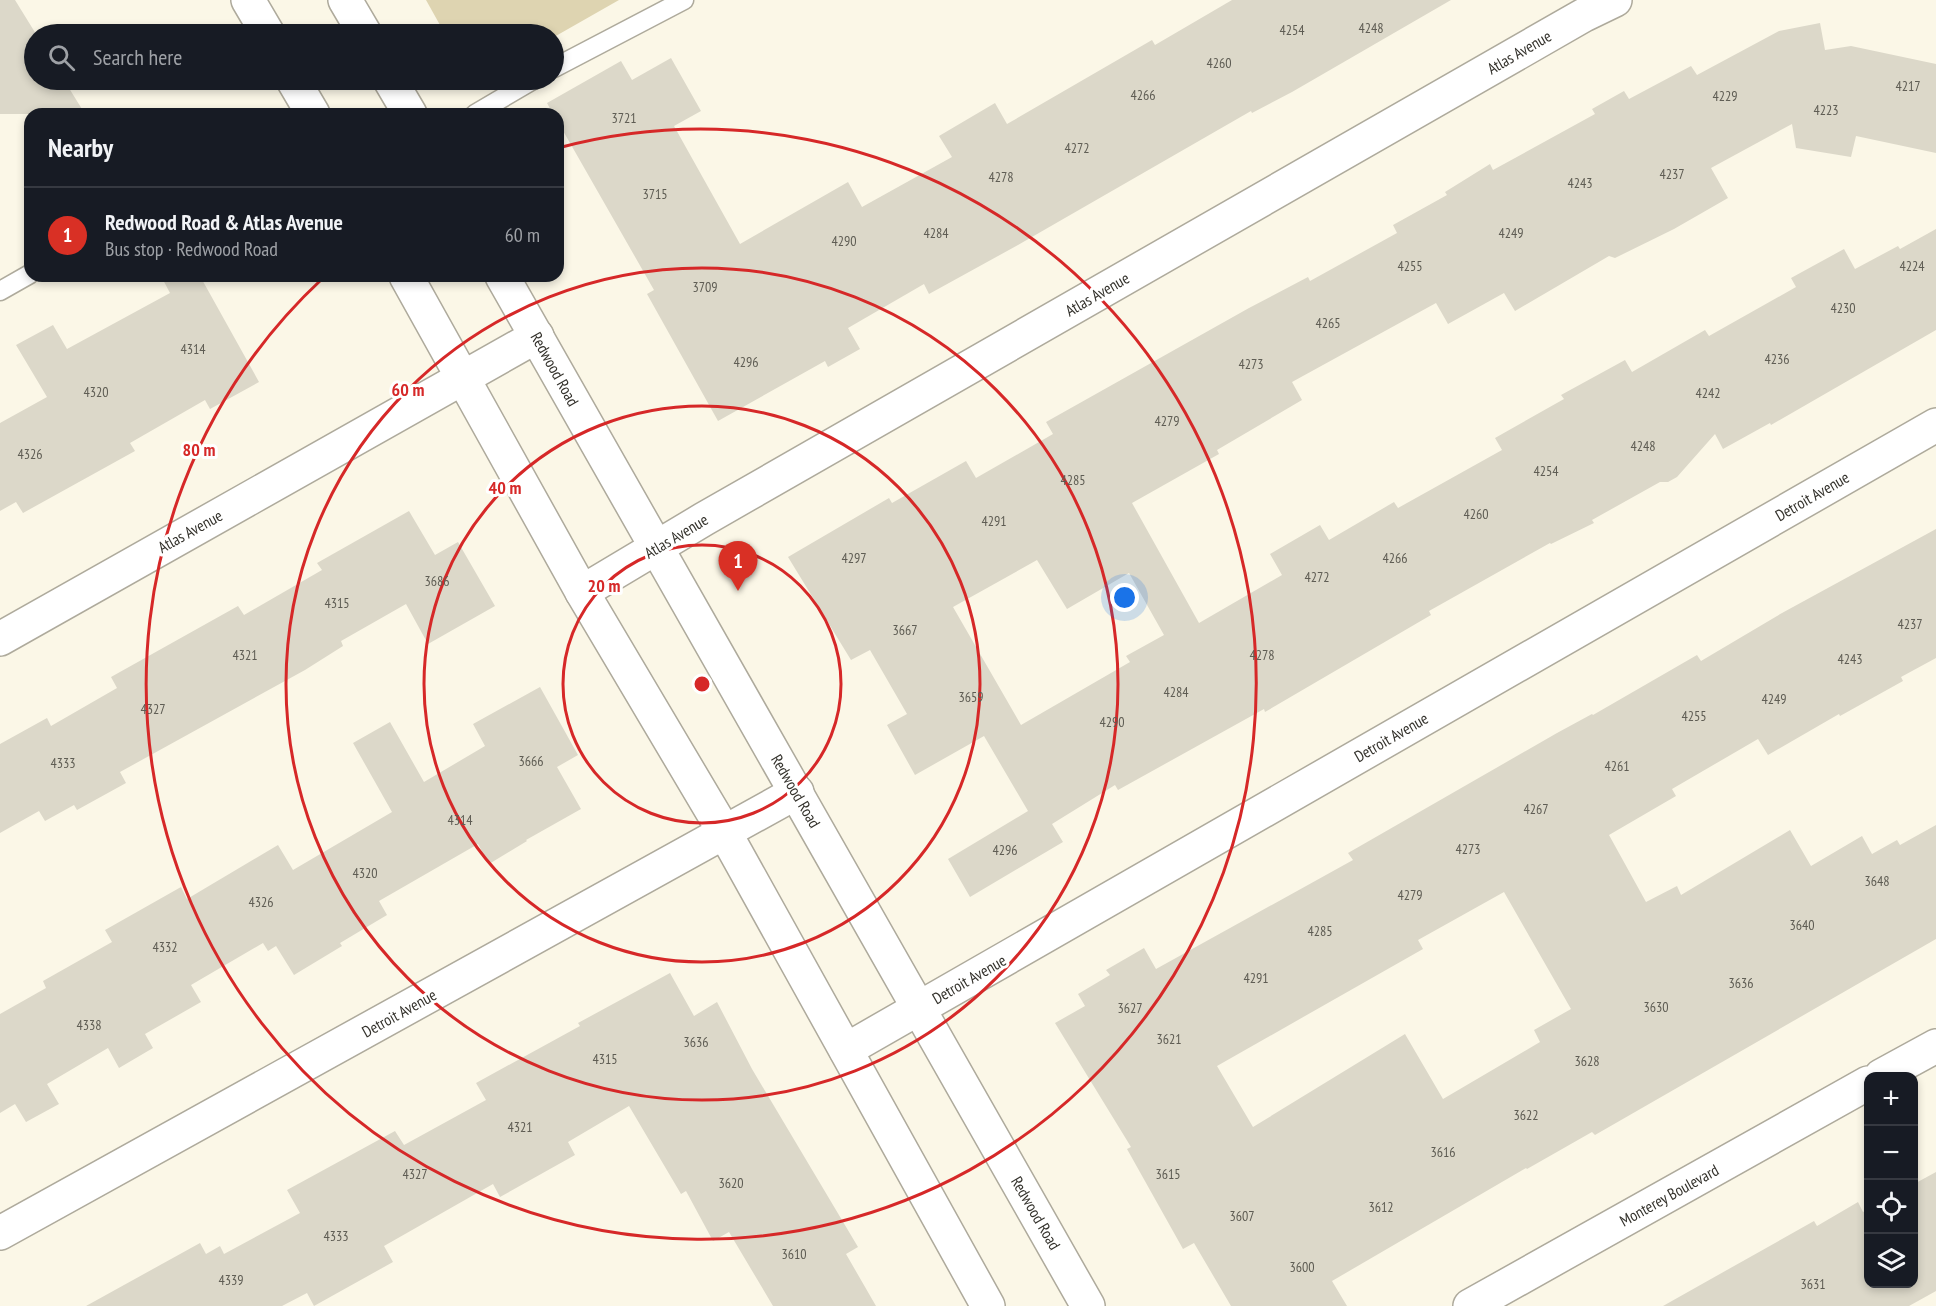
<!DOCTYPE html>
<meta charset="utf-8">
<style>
body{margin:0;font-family:"PT Sans Narrow",sans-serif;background:#242831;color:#f1f3f6}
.controls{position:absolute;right:18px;bottom:18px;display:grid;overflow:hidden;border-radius:12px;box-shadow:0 3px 9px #0003}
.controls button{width:54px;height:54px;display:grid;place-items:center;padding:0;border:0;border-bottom:2px solid #363941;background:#171b24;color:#f1f3f6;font:30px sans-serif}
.you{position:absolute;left:1125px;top:598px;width:21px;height:21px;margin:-15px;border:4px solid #fff;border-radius:50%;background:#1a73e8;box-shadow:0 0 0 9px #1a73e833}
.badge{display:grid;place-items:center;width:39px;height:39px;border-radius:50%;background:#d93025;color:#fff;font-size:20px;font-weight:700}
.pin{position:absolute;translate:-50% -50px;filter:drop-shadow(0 2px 3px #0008)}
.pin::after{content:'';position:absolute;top:32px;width:21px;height:18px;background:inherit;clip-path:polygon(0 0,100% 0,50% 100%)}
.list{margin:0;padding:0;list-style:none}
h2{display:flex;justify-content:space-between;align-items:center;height:78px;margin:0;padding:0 24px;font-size:26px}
h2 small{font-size:20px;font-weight:400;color:#9ea1a6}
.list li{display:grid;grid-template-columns:39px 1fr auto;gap:18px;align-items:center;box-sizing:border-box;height:96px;padding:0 24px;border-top:2px solid #363941}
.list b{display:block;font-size:22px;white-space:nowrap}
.list p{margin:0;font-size:20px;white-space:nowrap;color:#9ea1a6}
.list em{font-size:20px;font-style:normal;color:#9ea1a6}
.icon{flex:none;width:33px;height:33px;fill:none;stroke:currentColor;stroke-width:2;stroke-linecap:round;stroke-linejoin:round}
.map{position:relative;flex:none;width:1936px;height:1306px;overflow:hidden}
.search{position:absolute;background:#171b24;box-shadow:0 3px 9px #0003;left:24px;top:24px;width:540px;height:66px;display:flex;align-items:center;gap:15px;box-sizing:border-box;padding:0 21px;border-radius:33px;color:#9ea1a6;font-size:22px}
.panel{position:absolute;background:#171b24;box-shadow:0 3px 9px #0003;left:24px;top:108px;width:540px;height:174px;border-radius:18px}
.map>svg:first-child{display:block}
</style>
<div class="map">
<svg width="1936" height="1306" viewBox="0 0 1936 1306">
<rect width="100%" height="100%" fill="#fbf7e7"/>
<!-- green -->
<path fill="#ded4b1" d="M426,0H619L554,37V34H445Z"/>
<!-- building -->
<path fill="#dcd8c9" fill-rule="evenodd" d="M0,0H15L36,34H34V80H64L85,114H0Z
M1232,0H1451L1292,92L1252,113L1251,111L1018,245L929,294L924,284L848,328L860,349L828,367L825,361L718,421L647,294L654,290L558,122V114H553L547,103L621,61L632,80L671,58L701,111L674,126L740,244L848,182L862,207L952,157L939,136L995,103L1007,124L1152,40L1155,45Z
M1820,23L1825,50L1851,46L1936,64V153L1856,136L1851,157L1796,148L1792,124L1711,168L1728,198L1674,229L1615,258L1609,256L1515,311L1504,293L1448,324L1436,303L1292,382L1302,400L1217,450L1219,454L1132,503L1199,623L1282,575L1270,554L1320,525L1329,540L1394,502L1398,508L1502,450L1495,438L1564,399L1561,395L1625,360L1632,372L1705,330L1709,336L1796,287L1791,278L1844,249L1855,269L1898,246L1900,249L1936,229V330L1771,425L1770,423L1723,449L1715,434L1677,477L1668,482H1660L1592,520L1594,523L1551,544L1550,543L1429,611L1431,615L1265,712L1264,709L1118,790L1115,785L1052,824L1063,842L970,897L948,859L1028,811L984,736L915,775L887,725L907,714L870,650L851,660L788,557L889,498L892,503L966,461L976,478L1053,434L1046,422L1249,308L1308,277L1310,281L1397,233L1393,225L1447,195L1445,192L1490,164L1493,170L1595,114L1592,109L1624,91L1629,99L1691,66L1697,75L1779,31ZM1037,560L1067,609L1129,573L1164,635L1126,656L1130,662L1021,725L953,607Z
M161,276H200L259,382L210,409L205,400L130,443L135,451L23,513L16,502L0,511V423L47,397L16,345L53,325L67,349L170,293Z
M409,511L435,555L458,542L495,606L428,644L406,604L341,641L343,646L305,670L120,772L126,783L77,810L74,805L45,821L39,811L0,833V744L47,718L51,726L117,688L111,677L238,606L244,615L322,570L317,563Z
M1936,529V658L1901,677L1903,681L1840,716L1839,714L1768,755L1758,739L1672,789L1676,796L1609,835L1646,902L1677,886L1681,895L1790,830L1811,866L1862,836L1872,854L1897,840L1900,845L1936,825V939L1595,1135L1592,1132L1527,1169L1526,1168L1332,1281L1347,1306H1231L1194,1243L1183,1249L1127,1149L1131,1147L1055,1023L1085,1006L1078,994L1110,975L1106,970L1144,948L1156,969L1353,860L1348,853L1557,733L1592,714L1593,715L1697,655L1701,661L1782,613ZM1504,892L1571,1009L1534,1030L1540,1042L1443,1099L1405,1034L1253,1127L1217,1066L1423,949L1418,940Z
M540,687L578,755L557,767L581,809L526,840L527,841L489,864L478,844L379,901L387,915L340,943L342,946L294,975L276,946L268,951L263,943L191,985L201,1002L145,1034L153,1048L119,1068L108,1048L47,1084L59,1104L26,1122L15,1104L0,1113V1014L46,988L43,981L112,942L105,930L181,887L187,899L278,845L293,870L392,812L353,743L390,722L424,782L485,746L473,724Z
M670,973L694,1016L717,1002L752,1069L858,1247L846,1254L876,1306H773L729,1232L713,1241L686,1191L681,1194L629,1106L568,1142L575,1155L500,1197L493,1184L384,1246L393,1262L314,1306L307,1293L282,1306H86L200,1243L206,1254L220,1246L224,1254L300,1213L287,1190L395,1131L404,1145L486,1100L476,1083L580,1026L578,1023Z
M1936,1172V1291L1909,1306H1663L1814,1221L1817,1226L1858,1202L1863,1212L1869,1209V1284H1914V1184Z"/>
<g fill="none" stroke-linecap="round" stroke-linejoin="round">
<defs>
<path id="lane" d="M554,68L684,0
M475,114L533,80
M0,291L30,274"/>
<path id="street" d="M582,592L704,519L1584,15L1615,0
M0,639L537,336
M846,1050L1936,425
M1881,1076L1936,1046
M0,1233L797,792
M1470,1306L1868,1083"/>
<path id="secondary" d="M248,0L268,34
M345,0L365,34
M293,80L313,114
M390,80L410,114
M406,276L582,592L725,833L988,1306
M502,276L1088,1306"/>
</defs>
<!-- lane casing -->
<use href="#lane" stroke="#aeaa9c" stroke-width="21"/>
<!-- street casing -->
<use href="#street" stroke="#aeaa9c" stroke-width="36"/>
<!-- secondary casing -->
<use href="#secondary" stroke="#aeaa9c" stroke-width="36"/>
<!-- lane -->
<use href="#lane" stroke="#fff" stroke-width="18"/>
<!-- street -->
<use href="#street" stroke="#fff" stroke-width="33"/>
<!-- secondary -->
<use href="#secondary" stroke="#fff" stroke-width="33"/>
</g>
<!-- distance rings -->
<g fill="none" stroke="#d62828" stroke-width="3">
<circle cx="702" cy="684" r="139"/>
<circle cx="702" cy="684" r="278"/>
<circle cx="702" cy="684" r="416"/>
<path d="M558 148A555 555 0 1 1 323 278"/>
</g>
<g text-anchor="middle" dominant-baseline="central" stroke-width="6" stroke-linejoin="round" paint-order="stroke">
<!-- number labels -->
<g font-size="14" fill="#5e5c53">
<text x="1371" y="28">4248</text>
<text x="1292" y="30">4254</text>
<text x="1219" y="63">4260</text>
<text x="1908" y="86">4217</text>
<text x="1143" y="95">4266</text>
<text x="1725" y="96">4229</text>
<text x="1826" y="110">4223</text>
<text x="624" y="118">3721</text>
<text x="1077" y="148">4272</text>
<text x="1672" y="174">4237</text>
<text x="1001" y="177">4278</text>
<text x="1580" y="183">4243</text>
<text x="655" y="194">3715</text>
<text x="936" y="233">4284</text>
<text x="1511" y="233">4249</text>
<text x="844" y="241">4290</text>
<text x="1410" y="266">4255</text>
<text x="1912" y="266">4224</text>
<text x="705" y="287">3709</text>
<text x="1843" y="308">4230</text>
<text x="1328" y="323">4265</text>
<text x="193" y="349">4314</text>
<text x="1777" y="359">4236</text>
<text x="746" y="362">4296</text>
<text x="1251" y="364">4273</text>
<text x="96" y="392">4320</text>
<text x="1708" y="393">4242</text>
<text x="1167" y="421">4279</text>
<text x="1643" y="446">4248</text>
<text x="30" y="454">4326</text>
<text x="1546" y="471">4254</text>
<text x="1073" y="480">4285</text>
<text x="1476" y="514">4260</text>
<text x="994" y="521">4291</text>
<text x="854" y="558">4297</text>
<text x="1395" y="558">4266</text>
<text x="1317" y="577">4272</text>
<text x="437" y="581">3686</text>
<text x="337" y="603">4315</text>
<text x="1910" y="624">4237</text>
<text x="905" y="630">3667</text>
<text x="245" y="655">4321</text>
<text x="1262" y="655">4278</text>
<text x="1850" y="659">4243</text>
<text x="1176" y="692">4284</text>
<text x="971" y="697">3659</text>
<text x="1774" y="699">4249</text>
<text x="153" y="709">4327</text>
<text x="1694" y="716">4255</text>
<text x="1112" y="722">4290</text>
<text x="531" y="761">3666</text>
<text x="63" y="763">4333</text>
<text x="1617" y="766">4261</text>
<text x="1536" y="809">4267</text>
<text x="460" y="820">4314</text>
<text x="1468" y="849">4273</text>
<text x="1005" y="850">4296</text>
<text x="365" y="873">4320</text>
<text x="1877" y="881">3648</text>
<text x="1410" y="895">4279</text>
<text x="261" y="902">4326</text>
<text x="1802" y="925">3640</text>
<text x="1320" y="931">4285</text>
<text x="165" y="947">4332</text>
<text x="1256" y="978">4291</text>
<text x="1741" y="983">3636</text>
<text x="1656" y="1007">3630</text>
<text x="1130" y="1008">3627</text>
<text x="89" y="1025">4338</text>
<text x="1169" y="1039">3621</text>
<text x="696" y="1042">3636</text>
<text x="605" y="1059">4315</text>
<text x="1587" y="1061">3628</text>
<text x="1526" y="1115">3622</text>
<text x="520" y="1127">4321</text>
<text x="1443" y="1152">3616</text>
<text x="415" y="1174">4327</text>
<text x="1168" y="1174">3615</text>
<text x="731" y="1183">3620</text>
<text x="1381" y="1207">3612</text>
<text x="1242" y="1216">3607</text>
<text x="336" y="1236">4333</text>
<text x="794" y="1254">3610</text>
<text x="1302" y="1267">3600</text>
<text x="231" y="1280">4339</text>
<text x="1813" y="1284">3631</text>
</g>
<!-- street labels -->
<g font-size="16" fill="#34322c" stroke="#fff">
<text transform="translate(1519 52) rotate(-30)">Atlas Avenue</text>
<text transform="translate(1097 294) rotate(-30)">Atlas Avenue</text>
<text transform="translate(555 369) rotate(61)">Redwood Road</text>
<text transform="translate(1812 496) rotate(-30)">Detroit Avenue</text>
<text transform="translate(190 531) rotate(-29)">Atlas Avenue</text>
<text transform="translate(676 536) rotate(-31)">Atlas Avenue</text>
<text transform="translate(1391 737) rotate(-30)">Detroit Avenue</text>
<text transform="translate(796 791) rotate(60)">Redwood Road</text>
<text transform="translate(969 979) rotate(-30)">Detroit Avenue</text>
<text transform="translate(399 1013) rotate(-29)">Detroit Avenue</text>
<text transform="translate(1669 1195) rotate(-29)">Monterey Boulevard</text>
<text transform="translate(1036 1213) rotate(60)">Redwood Road</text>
</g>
</g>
<circle cx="702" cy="684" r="9" fill="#d62828" stroke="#fff" stroke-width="3"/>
<g font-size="18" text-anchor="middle" font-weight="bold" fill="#d62828" stroke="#fff" stroke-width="6" stroke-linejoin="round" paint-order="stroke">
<text x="408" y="396">60 m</text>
<text x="199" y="456">80 m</text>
<text x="505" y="494">40 m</text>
<text x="604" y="592">20 m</text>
</g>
</svg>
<div class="controls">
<button>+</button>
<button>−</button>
<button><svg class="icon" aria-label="locate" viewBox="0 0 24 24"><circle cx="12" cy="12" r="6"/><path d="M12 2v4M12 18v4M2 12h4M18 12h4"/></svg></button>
<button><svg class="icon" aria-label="layers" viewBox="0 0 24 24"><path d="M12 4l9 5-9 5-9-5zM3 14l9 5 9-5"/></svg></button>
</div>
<div class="you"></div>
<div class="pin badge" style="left:738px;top:591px">1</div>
<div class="search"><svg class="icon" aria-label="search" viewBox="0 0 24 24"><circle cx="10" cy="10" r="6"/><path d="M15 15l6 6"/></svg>Search here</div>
<section class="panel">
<h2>Nearby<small></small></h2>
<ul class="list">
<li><span class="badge">1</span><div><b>Redwood Road &amp; Atlas Avenue</b><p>Bus stop · Redwood Road</p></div><em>60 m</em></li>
</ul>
</section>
</div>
